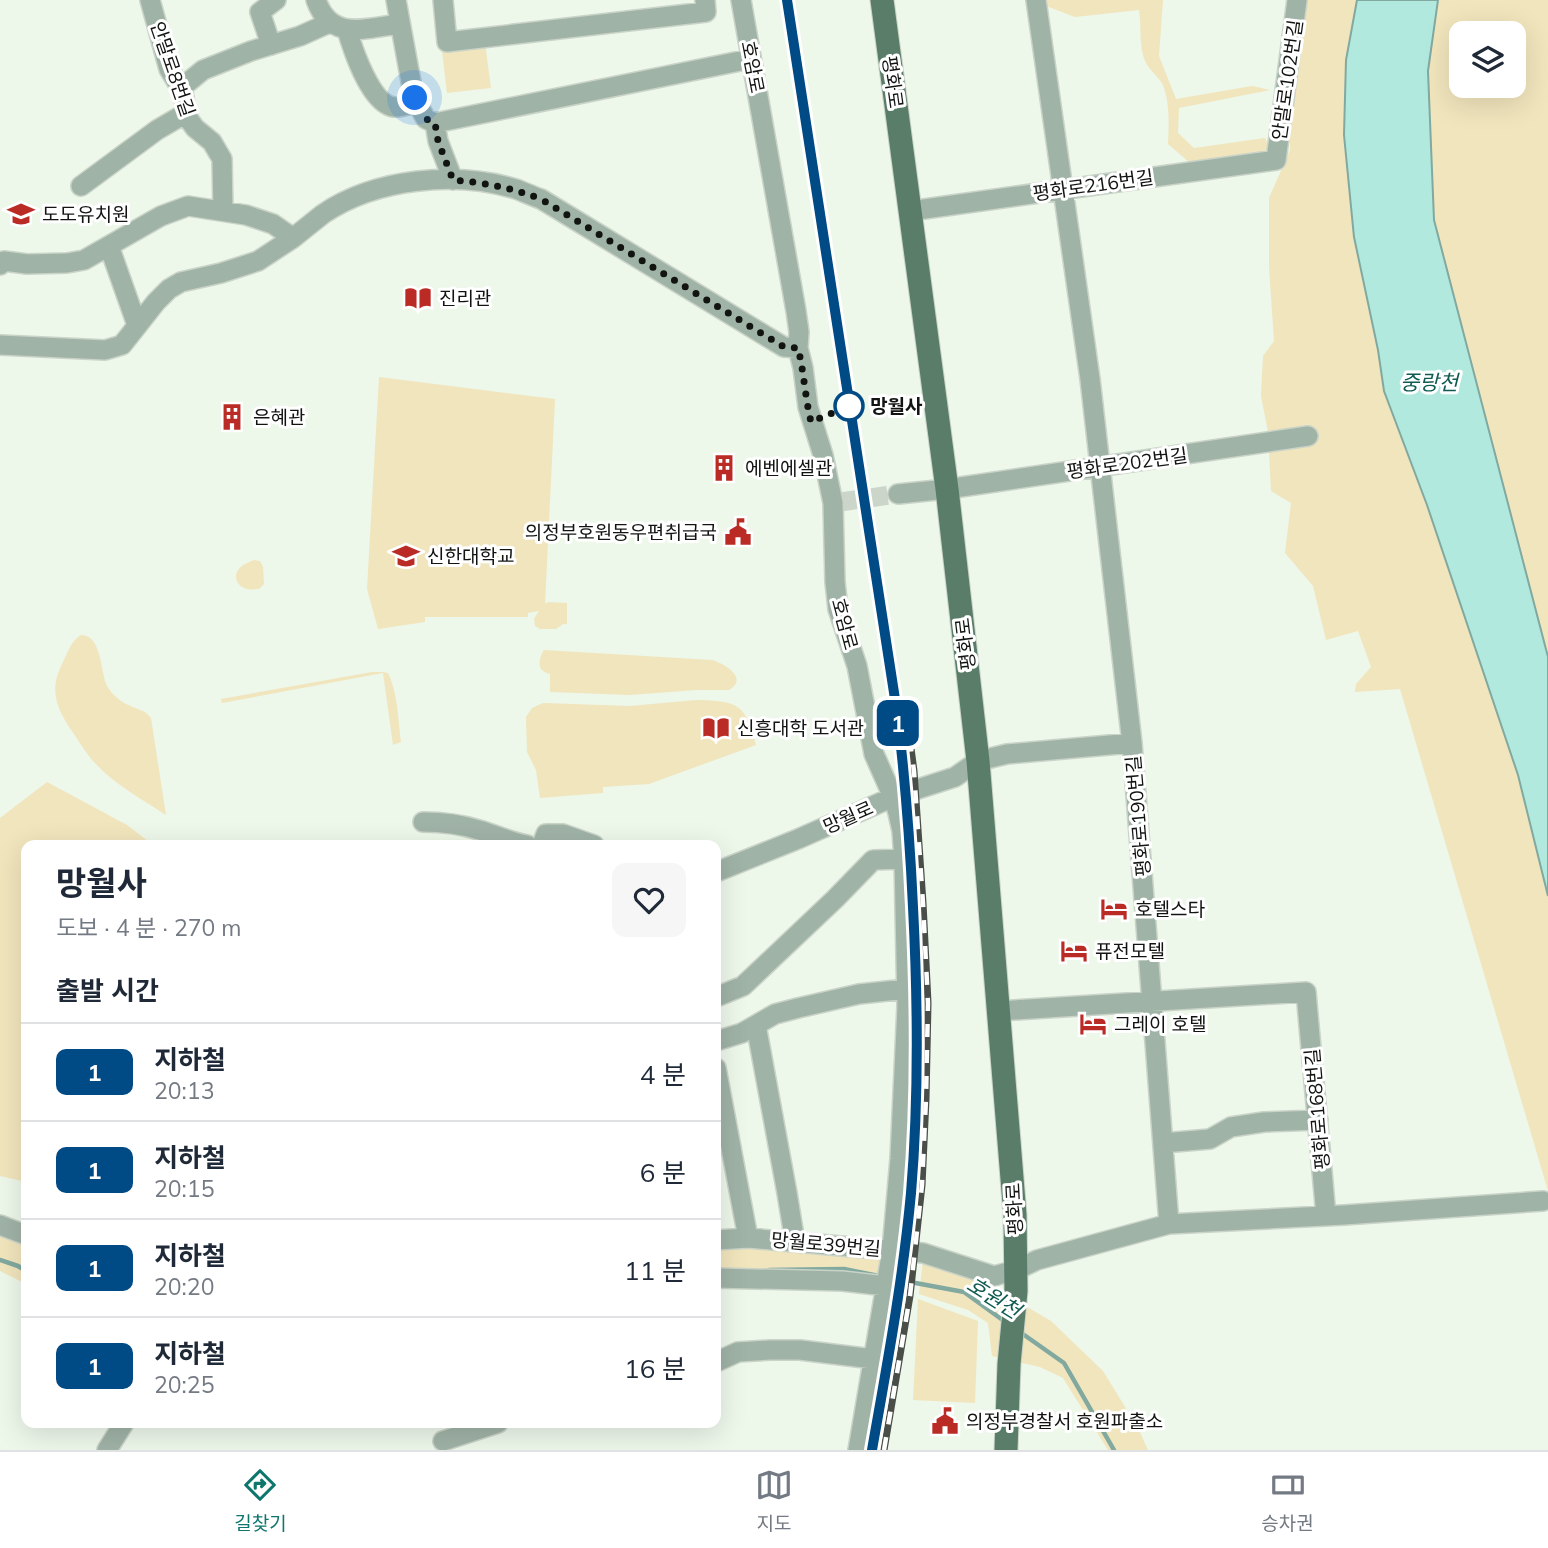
<!DOCTYPE html>
<html lang="ko">
<meta charset="utf-8">
<style>
:root{--surface:#fff;--page:#f6f6f7;--text:#1f2937;--muted:#747a83;--line:#e0e1e3;--accent:#0f766e}
body{margin:0;font-family:Mulish,"Noto Sans KR",sans-serif;background:var(--page);color:var(--text);height:100vh;display:flex;flex-direction:column;font-size:26px;white-space:nowrap}
*{box-sizing:border-box;margin:0}
p{font-size:23px;color:var(--muted)}
.icon{flex:none;width:38px;height:38px;fill:none;stroke:currentColor;stroke-width:2;stroke-linecap:round;stroke-linejoin:round}
.map{position:relative;flex:1;overflow:hidden}
.side{position:absolute;left:21px;top:840px;width:700px;height:588px;display:flex;flex-direction:column;background:var(--surface);border-radius:14px;box-shadow:0 7px 28px #0002}
.side>*{flex:none}
.badge{padding:0 14px;border-radius:10px;font-size:24px;line-height:46px}
.fabs{position:absolute;left:1449px;top:21px;display:grid;gap:14px}
.fabs a{display:grid;place-items:center;width:77px;height:77px;border-radius:14px;background:var(--surface);box-shadow:0 7px 28px #0002;font-size:35px}
.you{position:absolute;width:35px;height:35px;margin:-18px;border:5px solid #fff;border-radius:50%;background:#1a73e8;box-shadow:0 0 0 10px #1a73e833}
.map>.badge{position:absolute;translate:-50% -50%;box-shadow:0 0 0 4px #fff}
h2{padding:0 35px;font-size:26px;line-height:63px}
.round{display:grid;place-items:center;flex:none;width:74px;height:74px;border-radius:14px;background:var(--page)}
.overview{display:flex;align-items:center;justify-content:space-between;height:119px;padding:0 35px}
h1{font-size:33px;font-weight:700;line-height:52px}
ul{padding:0;list-style:none}
li{display:flex;align-items:center;gap:21px;height:98px;padding:0 35px;border-top:2px solid var(--line)}
li div{flex:1}
li b{display:block;font-size:26px}
li em{font-style:normal}
li .badge{min-width:77px;font-weight:700;text-align:center}
.tabs{display:flex;justify-content:space-around;align-items:center;height:98px;border-top:2px solid var(--line);background:var(--surface);font-size:19px;color:var(--muted)}
.tabs a{display:grid;justify-items:center;gap:4px}
.tabs .current{color:var(--accent)}
.map>svg:first-child{display:block}
.green{fill:#f1e5bd;fill-rule:evenodd}
.water{fill:#b1e9de;stroke:#81a9a0;stroke-width:2}
.lines{fill:none;stroke-linecap:round;stroke-linejoin:round}
.stream{stroke:#81a9a0;stroke-width:4.5}
.minor-tunnel{stroke:#ccd5c9;stroke-width:19;stroke-dasharray:19 10;stroke-linecap:butt}
.minor-casing{stroke:#cad3c7;stroke-width:22}
.major-casing{stroke:#cad3c7;stroke-width:25}
.minor{stroke:#a0b3a7;stroke-width:19}
.major{stroke:#597d69;stroke-width:23}
.rail-casing{stroke:#494e48;stroke-width:7}
.rail{stroke:#fff;stroke-width:4.5;stroke-dasharray:13;stroke-linecap:butt}
.line-casing{stroke:#fff;stroke-width:16}
.line{stroke:#004a85;stroke-width:10}
.walk{stroke:#111410;stroke-width:7;stroke-dasharray:0 12.6}
.stop-dot{fill:#fff;stroke:#004a85;stroke-width:3.5}
.labels{text-anchor:middle;dominant-baseline:central;stroke-width:6;stroke-linejoin:round;paint-order:stroke}
.street-label{font-size:19px;fill:#111410;stroke:#fff}
.poi-label{font-size:19px;fill:#111410;stroke:#fff;text-anchor:start}
.stop-label{font-size:19px;font-weight:bold;fill:#111410;stroke:#fff;text-anchor:start}
.water-label{font-size:21px;font-style:italic;fill:#0f5b51;stroke:#fff}
</style>
<div class="map">
<svg width="1548" height="1450" viewBox="0 0 1548 1450">
<rect width="100%" height="100%" fill="#edf7ea"/>
<path class="green" d="M 1045,0 L 1163,0 L 1159,56 L 1176,99 L 1252,86 L 1270,90 L 1179,108 L 1178,133 L 1194,148 L 1265,138 L 1271,152 L 1190,163 L 1168,144 C 1169,124 1170,104 1163,85 C 1159,77 1150,71 1146,63 C 1138,47 1142,27 1139,10 L 1075,17 L 1046,6 Z
M 1307,0 L 1548,0 L 1548,1191 L 1400,689 L 1355,692 L 1356,684 L 1371,667 L 1358,631 L 1326,640 L 1313,586 L 1285,553 L 1291,503 L 1271,491 L 1268,432 L 1261,396 L 1263,356 L 1274,341 L 1269,267 L 1269,198 L 1290,150 L 1290,132 ZM 1461,33 L 1514,33 L 1514,86 L 1461,86 Z
M 485,43 L 491,88 L 447,93 L 442,51 Z
M 379,377 L 555,399 L 545,604 L 548,602 L 567,603 L 567,624 L 563,624 L 556,629 L 540,629 L 535,626 L 534,619 L 539,611 L 528,613 L 528,617 L 425,617 L 425,622 L 378,629 L 367,589 Z
M 254,560 L 260,561 L 263,567 L 264,584 L 259,589 C 255,589 251,590 247,589 C 235,586 232,573 242,566 C 246,563 250,562 254,560 Z
M 81,635 C 102,635 100,671 107,686 C 113,696 122,703 133,707 C 141,711 145,710 151,718 L 166,815 C 143,800 114,784 95,763 C 88,756 82,746 76,737 C 58,711 47,692 63,662 C 68,652 71,641 81,635 Z
M 544,650 L 712,660 C 725,664 749,678 729,690 L 696,690 L 630,695 L 550,692 L 550,674 C 547,673 544,672 542,670 C 537,666 541,654 544,650 Z
M 372,672 L 383,672 L 388,673 C 398,693 398,720 401,742 L 393,745 L 383,673 L 222,703 L 221,699 Z
M 696,700 C 737,701 746,703 756,745 L 649,784 L 603,787 L 603,793 L 540,798 L 536,770 L 527,752 L 526,717 L 532,708 L 543,703 L 630,706 Z
M 47,782 L 127,825 L 153,845 L 26,845 L 26,1182 L 0,1176 L 0,818 Z
M 0,1233 L 26,1247 L 26,1284 L 0,1271 Z
M 722,1248 L 784,1250 L 880,1257 L 879,1280 L 716,1275 L 716,1249 Z
M 923,1261 L 981,1280 L 1051,1321 L 1103,1371 L 1138,1428 L 1148,1450 L 1108,1450 L 1063,1378 L 1040,1367 L 992,1356 L 988,1323 L 968,1310 L 919,1294 Z
M 918,1299 L 978,1321 L 975,1403 L 913,1400 Z"/>
<path class="water" d="M 1357,0 L 1438,0 L 1428,71 L 1434,220 L 1548,657 L 1548,896 L 1518,775 L 1427,505 L 1384,391 L 1378,350 L 1354,237 L 1344,135 L 1346,60 Z"/>
<g class="lines">
<path class="stream" d="M 0,1260 L 18,1266 L 26,1271
M 769,1270 L 844,1269 L 879,1276
M 894,1279 L 964,1292 L 1004,1321
M 1020,1332 L 1064,1363 L 1114,1450"/>
<path class="minor-tunnel" d="M 840,502 L 898,494"/>
<defs>
<path id="minor" d="M 150,0 L 169,69 L 183,92 L 187,117 L 195,128 L 212,142 L 222,159 L 223,211
M 316,0 C 331,42 365,28 400,24
M 396,0 L 414,98 L 426,119 L 435,123 L 438,141 L 453,180
M 443,0 L 447,42 L 706,12 L 705,0
M 741,0 L 796,311 L 799,332 L 798,348 L 803,368 L 808,407 L 823,455 L 833,503 L 835,582 L 838,609 L 857,666 L 874,754 L 893,797 L 898,813 L 902,831 L 904,859 L 907,1006 L 900,1159 L 892,1250 L 858,1450
M 1036,0 L 1090,379 L 1132,743 L 1169,1224
M 347,30 C 353,50 371,104 394,107 C 401,108 410,104 416,103
M 271,45 L 260,12 L 276,0
M 181,88 L 203,70 L 251,51 L 300,36 L 329,23
M 435,123 L 750,59
M 81,186 L 157,130 L 186,113
M 910,211 L 1276,160 L 1297,0
M 109,246 L 137,325
M 0,265 L 4,261 L 27,264 L 67,263 L 84,260 L 161,216 L 188,206 L 246,215 L 273,224 L 293,238 C 303,230 313,222 323,214 C 376,178 455,171 516,189 C 524,192 532,196 541,199 L 784,347 L 798,348
M 0,345 L 105,350 L 122,345 L 156,302 L 169,289 L 181,282 L 221,273 L 258,261 L 293,238
M 898,494 L 947,489 L 1308,436
M 423,822 C 442,822 460,824 479,830 C 496,835 510,842 527,845
M 542,845 L 546,834 L 563,834 L 594,845
M 716,872 L 798,839 L 893,797 L 955,777 L 978,761 L 1007,754 L 1132,743
M 716,997 L 743,986 L 835,899 L 873,860 L 904,859
M 998,1011 L 1306,992 L 1326,1216
M 756,1025 L 787,1193 L 795,1242
M 716,1041 L 742,1033 L 775,1014 L 798,1008 L 859,994 L 906,989
M 716,1068 L 748,1238
M 1163,1143 L 1210,1139 L 1231,1127 L 1264,1122 L 1318,1120
M 0,1225 L 26,1235
M 716,1240 L 748,1238 L 923,1253 L 994,1276 L 1016,1270 L 1037,1260 L 1169,1224 L 1344,1215 L 1543,1201
M 716,1278 L 842,1281 L 886,1286
M 716,1362 L 738,1352 L 770,1350 L 800,1350 L 873,1359
M 443,1441 L 498,1423
M 107,1450 L 124,1423"/>
<path id="major" d="M 882,0 L 947,489 L 978,761 L 1015,1215 L 1016,1291 L 1009,1364 L 1006,1450"/>
</defs>
<use href="#minor" class="minor-casing"/>
<use href="#major" class="major-casing"/>
<use href="#minor" class="minor"/>
<use href="#major" class="major"/>
<defs>
<path id="rail" d="M 787,0 L 801,90
M 872,1450 C 887,1364 903,1279 911,1192 C 917,1112 917,1033 915,953
M 884,1450 L 910,1296 L 922,1185 L 926,1099 L 928,1003 L 923,903 L 914,771 L 906,711"/>
</defs>
<use href="#rail" class="rail-casing"/>
<use href="#rail" class="rail"/>
</g>
<g class="lines">
<defs>
<path id="line" d="M 787,0 L 897,712 C 905,777 910,842 913,907 C 918,1003 919,1098 911,1193 C 903,1280 887,1365 872,1450"/>
</defs>
<use href="#line" class="line-casing"/>
<use href="#line" class="line"/>
<path class="walk" d="M 415,98 L 426,119 L 435,123 L 438,141 L 453,180 C 486,183 509,187 541,199 L 784,347 L 798,348 C 804,372 805,397 811,422 L 849,406"/>
</g>
<defs>
<symbol id="school-bare" viewBox="-9 -9 18 18"><path d="M0-5L7-2L0 1L-7-2ZM-4 1L0 2.5L4 1V4Q0 6-4 4Z" fill="#ba2b25" stroke="#fff" stroke-width="2.5" paint-order="stroke"/></symbol>
<symbol id="library-bare" viewBox="-9 -9 18 18"><path d="M-6-4Q-3-5.5-.7-3.5V5Q-3 3-6 4ZM6-4Q3-5.5 .7-3.5V5Q3 3 6 4Z" fill="#ba2b25" stroke="#fff" stroke-width="2.5" paint-order="stroke"/></symbol>
<symbol id="building-bare" viewBox="-9 -9 18 18"><path d="M-4-6H4V6H1V3H-1V6H-4ZM-2.5-4.3h1.7v1.8h-1.7ZM.8-4.3h1.7v1.8H.8ZM-2.5-1h1.7V.8h-1.7ZM.8-1h1.7V.8H.8Z" fill="#ba2b25" stroke="#fff" stroke-width="2.5" paint-order="stroke"/></symbol>
<symbol id="civic-bare" viewBox="-9 -9 18 18"><path d="M-.6-6.5H3V-4.5H.6V-3L4-1V1h2V6H-6V1h2V-1L-.6-3ZM-1.2 2.5V6h2.4V2.5Z" fill="#ba2b25" stroke="#fff" stroke-width="2.5" paint-order="stroke"/></symbol>
<symbol id="university-bare" viewBox="-9 -9 18 18"><path d="M0-5L7-2L0 1L-7-2ZM-4 1L0 2.5L4 1V4Q0 6-4 4Z" fill="#ba2b25" stroke="#fff" stroke-width="2.5" paint-order="stroke"/></symbol>
<symbol id="hotel-bare" viewBox="-9 -9 18 18"><path d="M-6-4.5h1.5V1H6V5H4.5V3h-9V5H-6ZM-4 0a1.8 1.8 0 1 1 3.6 0ZM.5 0V-2.5h3Q6-2.5 6 0Z" fill="#ba2b25" stroke="#fff" stroke-width="2.5" paint-order="stroke"/></symbol>
</defs>
<g fill-rule="evenodd">
<use href="#school-bare" x="2" y="195" width="38" height="38"/>
<use href="#library-bare" x="399" y="279" width="38" height="38"/>
<use href="#building-bare" x="213" y="398" width="38" height="38"/>
<use href="#building-bare" x="705" y="449" width="38" height="38"/>
<use href="#civic-bare" x="719" y="513" width="38" height="38"/>
<use href="#university-bare" x="387" y="537" width="38" height="38"/>
<use href="#library-bare" x="697" y="709" width="38" height="38"/>
<use href="#hotel-bare" x="1095" y="890" width="38" height="38"/>
<use href="#hotel-bare" x="1055" y="932" width="38" height="38"/>
<use href="#hotel-bare" x="1074" y="1005" width="38" height="38"/>
<use href="#civic-bare" x="926" y="1402" width="38" height="38"/>
</g>
<circle class="stop-dot" cx="849" cy="406" r="14"/>
<g class="labels">
<g class="street-label">
<text transform="translate(753 67) rotate(79)">호암로</text>
<text transform="translate(173 69) rotate(71)">안말로8번길</text>
<text transform="translate(1287 80) rotate(-82)">안말로102번길</text>
<text transform="translate(893 82) rotate(82)">평화로</text>
<text transform="translate(1093 185) rotate(-8)">평화로216번길</text>
<text transform="translate(1127 463) rotate(-8)">평화로202번길</text>
<text transform="translate(845 624) rotate(75)">호암로</text>
<text transform="translate(965 644) rotate(-97)">평화로</text>
<text transform="translate(1138 816) rotate(-95)">평화로190번길</text>
<text transform="translate(848 817) rotate(-24)">망월로</text>
<text transform="translate(1317 1109) rotate(-95)">평화로168번길</text>
<text transform="translate(1014 1209) rotate(-93)">평화로</text>
<text transform="translate(826 1244) rotate(5)">망월로39번길</text>
</g>
<g class="poi-label">
<text x="42" y="214">도도유치원</text>
<text x="439" y="298">진리관</text>
<text x="253" y="417">은혜관</text>
<text x="745" y="468">에벤에셀관</text>
<text x="717" y="532" text-anchor="end">의정부호원동우편취급국</text>
<text x="427" y="556">신한대학교</text>
<text x="737" y="728">신흥대학 도서관</text>
<text x="1135" y="909">호텔스타</text>
<text x="1095" y="951">퓨전모텔</text>
<text x="1114" y="1024">그레이 호텔</text>
<text x="966" y="1421">의정부경찰서 호원파출소</text>
</g>
<g class="stop-label">
<text x="870" y="406">망월사</text>
</g>
<g class="water-label">
<text x="1429" y="382">중랑천</text>
<text transform="translate(994 1297) rotate(32)">호원천</text>
</g>
</g>
</svg>
<div class="fabs">
<a><svg class="icon" aria-label="layers" viewBox="0 0 24 24"><path d="M12 4l9 5-9 5-9-5zM3 14l9 5 9-5"/></svg></a>
</div>
<div class="you" style="left:415px;top:98px"></div>
<b class="badge" style="left:898px;top:723px;background:#004a85;color:#fff">1</b>
<section class="side">
<div class="overview"><div><h1>망월사</h1><p>도보 · 4 분 · 270 m</p></div><a class="round"><svg class="icon" aria-label="heart" viewBox="0 0 24 24"><path d="M12 20l-8-8c-3-5 5-10 8-4 3-6 11-1 8 4z"/></svg></a></div>
<h2>출발 시간</h2>
<ul>
<li><span class="badge" style="background:#004a85;color:#fff">1</span><div><b>지하철</b><p>20:13</p></div><em>4 분</em></li>
<li><span class="badge" style="background:#004a85;color:#fff">1</span><div><b>지하철</b><p>20:15</p></div><em>6 분</em></li>
<li><span class="badge" style="background:#004a85;color:#fff">1</span><div><b>지하철</b><p>20:20</p></div><em>11 분</em></li>
<li><span class="badge" style="background:#004a85;color:#fff">1</span><div><b>지하철</b><p>20:25</p></div><em>16 분</em></li>
</ul>
</section>
</div>
<nav class="tabs">
<a class="current"><svg class="icon" aria-label="directions" viewBox="0 0 24 24"><path d="M12 3l9 9-9 9-9-9zM9 14v-3h6M13 9l2 2-2 2"/></svg>길찾기</a>
<a><svg class="icon" aria-label="map" viewBox="0 0 24 24"><path d="M3 6l6-2 6 2 6-2v14l-6 2-6-2-6 2zM9 4v14M15 6v14"/></svg>지도</a>
<a><svg class="icon" aria-label="tickets" viewBox="0 0 24 24"><path d="M3 7h18v10H3zM15 7v10"/></svg>승차권</a>
</nav>
